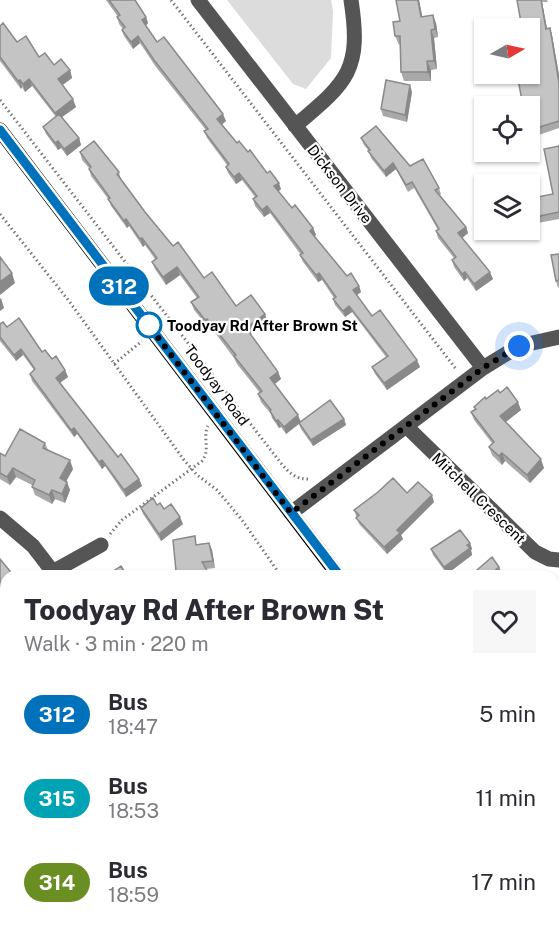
<!DOCTYPE html>
<meta charset="utf-8">
<style>
:root{--surface:#fff;--page:#f7f7f7;--text:#2b2b33;--muted:#7c7c81}
body{margin:0;font-family:"Public Sans",sans-serif;background:var(--page);color:var(--text);height:100vh;display:flex;flex-direction:column;font-size:22px;white-space:nowrap}
*{box-sizing:border-box;margin:0}
p{font-size:20px;color:var(--muted)}
.icon{flex:none;width:33px;height:33px;fill:none;stroke:currentColor;stroke-width:2;stroke-linecap:round;stroke-linejoin:round}
.map{position:relative;flex:1;overflow:hidden}
.side{position:absolute;left:0px;top:570px;width:560px;height:366px;display:flex;flex-direction:column;background:var(--surface);border-radius:18px 18px 0 0;box-shadow:0 2px 4px #0004}
.side>*{flex:none}
.badge{padding:0 12px;border-radius:20px;font-size:21px;line-height:39px}
.needle{width:39px;rotate:81deg}
.buttons{position:absolute;left:474px;top:18px;display:grid;gap:12px}
.buttons a{display:grid;place-items:center;width:66px;height:66px;border-radius:0px;background:var(--surface);box-shadow:0 2px 4px #0004;font-size:30px}
.you{position:absolute;width:30px;height:30px;margin:-15px;border:4px solid #fff;border-radius:50%;background:#1a73e8;box-shadow:0 0 0 9px #1a73e833}
.map>.badge{position:absolute;translate:-50% -50%;box-shadow:0 0 0 3px #fff}
.round{display:grid;place-items:center;flex:none;width:63px;height:63px;border-radius:0px;background:var(--page)}
.overview{display:flex;align-items:center;justify-content:space-between;height:102px;padding:0 24px}
h1{font-size:28px;font-weight:800;line-height:45px}
ul{padding:0;list-style:none}
li{display:flex;align-items:center;gap:18px;height:84px;padding:0 24px}
li div{flex:1}
li b{display:block;font-size:22px}
li em{font-style:normal}
li .badge{min-width:66px;font-weight:700;text-align:center}
.map>svg:first-child{display:block}
.green{fill:#dcdcdc}
.lines{fill:none;stroke-linecap:round;stroke-linejoin:round}
.path{stroke:#777;stroke-width:3;stroke-dasharray:1.5 3;stroke-linecap:butt}
.minor{stroke:#555;stroke-width:15}
.major{stroke:#000;stroke-width:15}
.wall{fill:#a9a9a9}
.shaded-wall{fill:#898989}
.building{fill:#c4c4c4;stroke:#898989;stroke-width:1.5}
.line-casing{stroke:#fff;stroke-width:14}
.line{stroke:#0072bc;stroke-width:9}
.walk{stroke:#000;stroke-width:6;stroke-dasharray:0 10.8}
.stop-dot{fill:#fff;stroke:#0072bc;stroke-width:3}
.labels{text-anchor:middle;dominant-baseline:central;stroke-width:4.5;stroke-linejoin:round;paint-order:stroke}
.street-label{font-size:15px;fill:#000;stroke:#fff}
.stop-label{font-size:15px;font-weight:bold;fill:#000;stroke:#fff;text-anchor:start}
</style>
<div class="map">
<svg width="559" height="936" viewBox="0 0 559 936">
<rect width="100%" height="100%" fill="#fff"/>
<path class="green" d="M 227,0 L 331,0 L 333,11 L 331,58 L 306,89 L 293,84 Z"/>
<g class="lines">
<path class="path" d="M 171,0 L 456,369
M 0,100 L 280,462 C 289,473 296,480 311,479
M 0,214 L 69,301 L 184,460 L 197,475 L 217,490 L 242,520 L 281,576
M 114,364 L 142,341
M 110,534 L 122,520 L 202,461 C 211,449 202,438 208,426
M 0,680 L 6,679
M 554,924 L 559,931
M 35,936 L 47,930"/>
<path class="minor" d="M 198,0 L 483,368
M 295,126 C 347,82 362,71 351,0
M 406,426 L 535,552 L 549,559 L 559,560
M 291,513 L 483,368 L 519,346 L 559,337
M 0,518 L 33,546 L 56,576
M 54,571 L 101,545
M 127,930 L 130,936
M 340,930 L 343,936"/>
<path class="major" d="M 0,130 L 339,576
M 554,853 L 559,861
M 554,893 L 559,901"/>
</g>
<path class="wall" d="M 106,0 L 135,0 L 146,17 L 148,23 L 146,26 L 157,42 L 226,121 L 222,124 L 237,143 L 248,152 L 267,173 L 281,189 L 278,192 L 292,208 L 313,228 L 316,235 L 314,236 L 347,276 L 359,286 L 361,292 L 357,295 L 372,316 L 420,367 L 387,390 L 375,374 L 372,367 L 386,357 L 352,312 L 345,317 L 335,305 L 333,299 L 334,298 L 322,280 L 318,282 L 303,262 L 300,255 L 301,255 L 270,213 L 264,217 L 255,206 L 253,199 L 255,197 L 242,180 L 236,184 L 228,173 L 226,167 L 227,165 L 207,138 L 204,131 L 206,130 L 156,67 L 140,43 L 133,49 L 124,36 L 122,30 L 123,29 L 119,24 L 117,17 L 118,17 Z
M 396,0 L 419,0 L 422,16 L 436,23 L 438,37 L 434,38 L 437,69 L 431,70 L 431,81 L 404,81 L 401,72 L 400,44 L 399,45 L 395,36 L 400,21 Z
M 517,0 L 547,0 L 548,2 L 542,2 L 547,28 L 550,28 L 552,35 L 559,75 L 559,128 L 530,138 L 530,74 Z
M 0,26 L 17,42 L 39,57 L 54,65 L 70,70 L 72,78 L 62,85 L 76,107 L 62,117 L 79,138 L 81,145 L 67,156 L 61,148 L 58,150 L 46,134 L 43,127 L 56,117 L 32,86 L 25,92 L 22,87 L 21,89 L 0,61 Z
M 412,92 L 407,122 L 383,116 L 381,109 Z
M 361,138 L 410,166 L 439,188 L 441,194 L 440,195 L 466,227 L 468,233 L 462,238 L 493,279 L 476,291 L 467,278 L 464,281 L 454,267 L 452,260 L 454,258 L 438,238 L 436,231 L 438,230 L 414,188 L 408,192 L 396,169 L 386,177 L 371,158 L 369,151 L 364,145 Z
M 559,146 L 559,219 L 538,223 L 535,217 L 553,194 Z
M 80,152 L 119,172 L 121,180 L 145,212 L 173,246 L 204,278 L 236,306 L 265,314 L 267,321 L 250,334 L 278,372 L 281,379 L 275,384 L 300,421 L 344,419 L 346,425 L 313,446 L 301,429 L 299,424 L 286,434 L 281,427 L 279,428 L 272,418 L 271,414 L 261,402 L 258,394 L 260,393 L 237,364 L 234,358 L 210,326 L 208,327 L 194,310 L 191,302 L 197,298 L 180,275 L 166,285 L 155,269 L 152,262 L 155,259 L 145,245 L 143,247 L 129,226 L 127,228 L 111,206 L 109,200 L 91,176 L 89,168 L 82,160 Z
M 559,254 L 559,287 L 558,288 L 556,281 Z
M 0,324 L 7,327 L 52,359 L 65,370 L 68,377 L 60,383 L 118,457 L 139,479 L 142,486 L 126,497 L 105,466 L 102,469 L 77,434 L 74,437 L 32,381 L 30,374 L 34,370 L 23,355 L 16,361 L 0,341 Z
M 500,393 L 521,410 L 506,422 L 544,468 L 530,483 L 505,461 L 502,465 L 492,455 L 489,447 L 492,443 L 474,420 L 471,412 L 475,409 L 474,407 L 486,399 Z
M 45,443 L 48,450 L 73,469 L 66,481 L 70,490 L 65,503 L 55,499 L 52,504 L 35,495 L 32,487 L 32,485 L 16,477 L 10,485 L 0,479 L 0,453 L 5,456 Z
M 407,493 L 434,502 L 401,535 L 403,539 L 387,554 L 359,524 L 354,510 Z
M 157,505 L 164,509 L 183,524 L 161,541 L 143,514 L 141,508 Z
M 209,543 L 212,550 L 215,568 L 206,569 L 210,576 L 177,576 L 176,571 L 198,544 Z
M 470,543 L 472,549 L 471,550 L 472,555 L 447,574 L 433,555 L 431,549 Z
M 0,559 L 6,576 L 6,628 L 0,618 Z
M 6,636 L 6,673 L 3,674 L 1,667 Z
M 267,930 L 296,930 L 302,936 L 273,936 Z
M 379,930 L 413,930 L 414,932 L 405,936 L 382,936 Z"/>
<path class="shaded-wall" d="M 418,0 L 419,0 L 424,25 L 421,17 Z
M 541,0 L 542,2 L 548,35 L 546,29 Z
M 433,15 L 436,23 L 438,37 L 435,29 Z
M 146,17 L 148,23 L 144,27 L 142,20 Z
M 550,28 L 552,35 L 559,75 L 559,83 Z
M 431,30 L 434,38 L 437,69 L 434,61 Z
M 138,36 L 140,43 L 133,49 L 131,42 Z
M 427,61 L 431,70 L 431,81 L 428,72 Z
M 70,70 L 72,78 L 60,87 L 58,79 Z
M 29,79 L 32,86 L 25,92 L 23,84 Z
M 20,80 L 22,87 L 21,89 L 18,81 Z
M 410,85 L 412,92 L 407,122 L 405,115 Z
M 73,99 L 76,107 L 58,120 L 55,113 Z
M 223,114 L 226,121 L 220,126 L 217,119 Z
M 79,138 L 81,145 L 67,156 L 64,149 Z
M 58,141 L 61,148 L 58,150 L 55,143 Z
M 393,163 L 396,169 L 386,177 L 384,171 Z
M 239,173 L 242,180 L 236,184 L 234,177 Z
M 279,183 L 281,189 L 276,193 L 274,186 Z
M 267,206 L 270,213 L 264,217 L 262,210 Z
M 126,219 L 129,226 L 127,228 L 124,221 Z
M 466,227 L 468,233 L 460,240 L 458,233 Z
M 313,228 L 316,235 L 312,238 L 310,231 Z
M 142,238 L 145,245 L 143,247 L 140,239 Z
M 177,267 L 180,275 L 166,285 L 163,277 Z
M 465,272 L 467,278 L 464,281 L 462,274 Z
M 490,272 L 493,279 L 476,291 L 474,284 Z
M 12,273 L 15,283 L 0,295 L 0,282 Z
M 319,273 L 322,280 L 318,282 L 316,275 Z
M 359,286 L 361,292 L 355,296 L 353,290 Z
M 1,298 L 4,308 L 0,311 L 0,299 Z
M 349,306 L 352,312 L 345,317 L 343,311 Z
M 265,314 L 267,321 L 248,336 L 246,328 Z
M 207,319 L 210,326 L 208,327 L 205,320 Z
M 21,349 L 23,355 L 16,361 L 14,355 Z
M 417,360 L 420,367 L 387,390 L 384,383 Z
M 65,370 L 68,377 L 58,384 L 56,378 Z
M 278,372 L 281,379 L 273,385 L 270,378 Z
M 518,402 L 521,410 L 503,424 L 500,416 Z
M 298,415 L 301,422 L 286,434 L 284,427 Z
M 344,419 L 346,425 L 313,446 L 311,440 Z
M 278,420 L 281,427 L 279,428 L 276,421 Z
M 74,428 L 77,434 L 74,437 L 71,430 Z
M 502,453 L 505,461 L 502,465 L 499,456 Z
M 541,459 L 544,468 L 530,483 L 527,475 Z
M 70,460 L 73,469 L 63,487 L 60,478 Z
M 102,460 L 105,466 L 102,469 L 99,462 Z
M 13,468 L 16,477 L 10,485 L 7,477 Z
M 139,479 L 142,486 L 126,497 L 124,490 Z
M 67,482 L 70,490 L 65,503 L 62,494 Z
M 52,490 L 55,499 L 52,504 L 49,495 Z
M 432,495 L 434,502 L 401,535 L 403,539 L 387,554 L 384,547 L 397,530 Z
M 180,517 L 183,524 L 161,541 L 159,534 Z
M 209,543 L 212,550 L 215,568 L 213,561 Z
M 470,543 L 472,549 L 471,550 L 472,555 L 447,574 L 444,567 Z
M 499,567 L 502,573 L 499,576 L 494,576 L 492,573 Z
M 555,650 L 557,657 L 554,662 L 554,652 Z"/>
<path class="building" d="M 109,0 L 135,0 L 146,17 L 142,20 L 157,42 L 164,37 L 223,114 L 217,119 L 237,143 L 239,141 L 248,152 L 250,150 L 267,173 L 270,171 L 279,183 L 274,186 L 292,208 L 295,205 L 313,228 L 310,231 L 347,276 L 351,273 L 359,286 L 353,290 L 372,316 L 380,310 L 417,360 L 384,383 L 372,367 L 388,356 L 349,306 L 343,311 L 333,299 L 336,297 L 319,273 L 316,275 L 300,255 L 303,253 L 267,206 L 262,210 L 253,199 L 257,196 L 239,173 L 234,177 L 226,167 L 229,164 L 204,131 L 208,129 L 154,60 L 138,36 L 131,42 L 122,30 L 125,27 L 117,17 L 120,15 Z
M 396,0 L 418,0 L 421,17 L 433,15 L 435,29 L 431,30 L 434,61 L 427,61 L 428,72 L 401,72 L 400,36 L 395,36 L 393,22 L 400,21 Z
M 517,0 L 541,0 L 546,29 L 550,28 L 559,83 L 559,121 L 530,130 L 530,106 L 523,106 L 517,74 L 530,74 L 530,28 L 522,28 Z
M 3,23 L 17,42 L 26,36 L 39,57 L 45,53 L 54,65 L 61,59 L 70,70 L 58,79 L 73,99 L 55,113 L 29,79 L 23,84 L 20,80 L 18,81 L 0,57 L 0,26 Z
M 386,80 L 410,85 L 405,115 L 381,109 Z
M 59,114 L 79,138 L 64,149 L 58,141 L 55,143 L 43,127 Z
M 376,126 L 410,166 L 423,159 L 439,188 L 435,190 L 466,227 L 458,233 L 490,272 L 474,284 L 465,272 L 462,274 L 452,260 L 456,257 L 436,231 L 439,229 L 412,182 L 406,185 L 393,163 L 384,171 L 368,151 L 370,150 L 361,138 Z
M 94,141 L 119,172 L 117,174 L 145,212 L 173,246 L 178,242 L 204,278 L 212,272 L 236,306 L 251,295 L 265,314 L 246,328 L 278,372 L 270,378 L 298,415 L 284,427 L 278,420 L 276,421 L 270,411 L 271,410 L 258,394 L 262,391 L 234,356 L 236,355 L 207,319 L 205,320 L 191,302 L 199,297 L 177,267 L 163,277 L 152,262 L 157,258 L 142,238 L 140,239 L 126,219 L 124,221 L 108,199 L 110,198 L 89,169 L 91,167 L 80,152 Z
M 559,146 L 559,212 L 535,217 L 532,198 L 553,194 L 544,149 Z
M 559,254 L 559,280 L 556,281 L 551,255 Z
M 0,257 L 12,273 L 0,282 Z
M 19,318 L 42,352 L 45,350 L 52,359 L 56,356 L 65,370 L 56,378 L 118,457 L 121,454 L 139,479 L 124,490 L 102,460 L 99,462 L 74,428 L 71,430 L 30,374 L 35,369 L 21,349 L 14,355 L 0,337 L 0,324 L 3,322 L 7,327 Z
M 507,387 L 518,402 L 500,416 L 541,459 L 527,475 L 502,453 L 499,456 L 489,447 L 494,442 L 471,412 L 476,409 L 474,407 L 485,397 L 486,399 L 498,390 L 500,393 Z
M 330,400 L 344,419 L 311,440 L 299,423 Z
M 20,429 L 45,443 L 43,448 L 70,460 L 60,478 L 67,482 L 62,494 L 52,490 L 49,495 L 32,487 L 35,480 L 13,468 L 7,477 L 0,473 L 0,453 L 5,456 Z
M 393,478 L 407,493 L 418,482 L 432,495 L 397,530 L 400,533 L 384,547 L 356,518 L 359,515 L 354,510 L 378,492 Z
M 153,498 L 157,505 L 160,503 L 164,509 L 171,504 L 180,517 L 159,534 L 141,508 Z
M 460,530 L 470,543 L 467,545 L 470,548 L 444,567 L 431,549 Z
M 195,536 L 196,545 L 209,543 L 213,561 L 202,562 L 210,576 L 179,576 L 176,571 L 173,540 Z
M 492,557 L 499,567 L 492,573 L 495,576 L 470,576 Z
M 0,559 L 14,576 L 6,576 L 6,625 L 0,615 Z
M 121,566 L 127,576 L 106,576 Z
M 554,629 L 559,634 L 559,649 L 557,652 L 555,650 L 554,652 Z
M 0,636 L 6,636 L 6,666 L 1,667 Z
M 0,922 L 5,933 L 0,935 Z
M 59,930 L 86,930 L 88,934 L 92,931 L 94,936 L 62,936 Z
M 164,930 L 187,930 L 191,936 L 168,936 Z
M 273,930 L 296,930 L 302,936 L 279,936 Z
M 380,930 L 401,930 L 396,933 L 398,936 L 383,936 Z"/>
<g class="lines">
<defs>
<path id="line" d="M 0,130 L 340,576"/>
</defs>
<use href="#line" class="line-casing"/>
<use href="#line" class="line"/>
<path class="walk" d="M 149,325 L 147,323 L 291,513 L 483,368 L 519,346"/>
</g>
<circle class="stop-dot" cx="149" cy="325" r="12"/>
<g class="labels">
<g class="street-label">
<text transform="translate(340 184) rotate(52)">Dickson Drive</text>
<text transform="translate(217 385) rotate(53)">Toodyay Road</text>
<text transform="translate(479 498) rotate(44)">Mitchell Crescent</text>
</g>
<g class="stop-label">
<text x="167" y="325">Toodyay Rd After Brown St</text>
</g>
</g>
</svg>
<div class="buttons">
<a><svg class="needle" viewBox="-14 -14 28 28"><path d="M0-13l5 13h-10z" fill="#e53935"/><path d="M0 13l5-13h-10z" fill="#7c7c81"/></svg></a>
<a><svg class="icon" aria-label="locate" viewBox="0 0 24 24"><circle cx="12" cy="12" r="6"/><path d="M12 2v4M12 18v4M2 12h4M18 12h4"/></svg></a>
<a><svg class="icon" aria-label="layers" viewBox="0 0 24 24"><path d="M12 4l9 5-9 5-9-5zM3 14l9 5 9-5"/></svg></a>
</div>
<div class="you" style="left:519px;top:346px"></div>
<b class="badge" style="left:119px;top:286px;background:#0072bc;color:#fff">312</b>
<section class="side">
<div class="overview"><div><h1>Toodyay Rd After Brown St</h1><p>Walk · 3 min · 220 m</p></div><a class="round"><svg class="icon" aria-label="heart" viewBox="0 0 24 24"><path d="M12 20l-8-8c-3-5 5-10 8-4 3-6 11-1 8 4z"/></svg></a></div>
<ul>
<li><span class="badge" style="background:#0072bc;color:#fff">312</span><div><b>Bus</b><p>18:47</p></div><em>5 min</em></li>
<li><span class="badge" style="background:#00a3b4;color:#fff">315</span><div><b>Bus</b><p>18:53</p></div><em>11 min</em></li>
<li><span class="badge" style="background:#6b8e23;color:#fff">314</span><div><b>Bus</b><p>18:59</p></div><em>17 min</em></li>
</ul>
</section>
</div>
